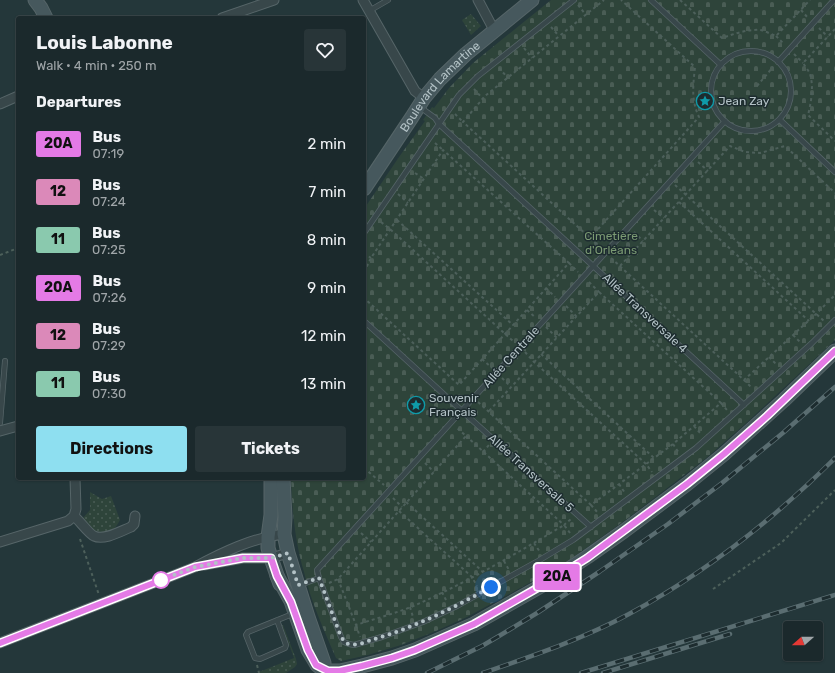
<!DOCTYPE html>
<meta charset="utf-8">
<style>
:root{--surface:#1b292c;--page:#283538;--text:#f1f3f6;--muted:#a0a6a9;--line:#394548;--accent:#8edff0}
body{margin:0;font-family:Rubik,sans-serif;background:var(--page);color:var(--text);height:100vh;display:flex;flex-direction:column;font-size:15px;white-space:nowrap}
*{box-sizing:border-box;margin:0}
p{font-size:13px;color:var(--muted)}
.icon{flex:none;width:22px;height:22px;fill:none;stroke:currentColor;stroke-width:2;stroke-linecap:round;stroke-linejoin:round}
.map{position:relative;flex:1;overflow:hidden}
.sheet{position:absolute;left:16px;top:16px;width:350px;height:464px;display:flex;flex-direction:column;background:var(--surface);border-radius:4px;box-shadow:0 1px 3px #0004,0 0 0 1px var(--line)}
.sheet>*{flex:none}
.badge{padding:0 8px;border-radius:3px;font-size:14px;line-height:26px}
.needle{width:26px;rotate:249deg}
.tools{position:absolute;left:783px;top:621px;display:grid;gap:8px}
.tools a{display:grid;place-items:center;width:40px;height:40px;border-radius:4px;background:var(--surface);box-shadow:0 1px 3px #0004,0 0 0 1px var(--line);font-size:20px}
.you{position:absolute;width:20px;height:20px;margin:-10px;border:3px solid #fff;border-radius:50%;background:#1a73e8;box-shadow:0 0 0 6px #1a73e833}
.map>.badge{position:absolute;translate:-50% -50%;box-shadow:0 0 0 2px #fff}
h2{padding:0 20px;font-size:15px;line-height:36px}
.round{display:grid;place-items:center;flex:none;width:42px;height:42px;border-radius:4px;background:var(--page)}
.head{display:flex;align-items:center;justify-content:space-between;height:68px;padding:0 20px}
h1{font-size:19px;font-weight:700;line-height:30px}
.button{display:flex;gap:8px;margin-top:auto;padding:8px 20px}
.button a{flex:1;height:46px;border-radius:4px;background:var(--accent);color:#111;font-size:16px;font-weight:700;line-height:46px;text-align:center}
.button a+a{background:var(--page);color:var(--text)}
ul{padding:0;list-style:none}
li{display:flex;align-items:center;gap:12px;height:48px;padding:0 20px}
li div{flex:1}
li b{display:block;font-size:15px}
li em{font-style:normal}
li .badge{min-width:44px;font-weight:700;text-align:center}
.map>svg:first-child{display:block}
.grass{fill:url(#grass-dots)}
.cemetery{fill:url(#cemetery-stones)}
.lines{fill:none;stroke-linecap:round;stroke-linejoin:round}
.lane-casing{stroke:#566568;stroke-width:6}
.street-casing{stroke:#566568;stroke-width:11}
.secondary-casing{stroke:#566568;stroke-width:15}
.path{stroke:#4d605b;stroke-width:2;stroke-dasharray:3 3;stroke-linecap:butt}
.lane{stroke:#38474a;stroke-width:4.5}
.street{stroke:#38474a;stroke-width:9}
.secondary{stroke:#46585d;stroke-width:13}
.rail-casing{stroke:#5a6d71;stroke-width:4.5}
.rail{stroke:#1d2c2f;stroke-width:3;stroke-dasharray:9;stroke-linecap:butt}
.line-casing{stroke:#fff;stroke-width:9}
.line{stroke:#e47ae6;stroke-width:6}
.walk{stroke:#b3c2c6;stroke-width:4;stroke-dasharray:0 7.2}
.stop-dot{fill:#fff;stroke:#e47ae6;stroke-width:2}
.labels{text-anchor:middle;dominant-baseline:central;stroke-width:3;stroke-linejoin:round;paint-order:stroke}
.street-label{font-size:12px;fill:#b3c2c6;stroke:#1d2c2f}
.poi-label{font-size:12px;fill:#b3c2c6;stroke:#1d2c2f;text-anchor:start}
.park-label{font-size:12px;fill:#7b9a73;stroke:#1d2c2f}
</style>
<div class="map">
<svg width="835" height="673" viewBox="0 0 835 673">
<defs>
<pattern id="grass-dots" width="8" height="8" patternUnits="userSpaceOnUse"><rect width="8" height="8" fill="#2e443a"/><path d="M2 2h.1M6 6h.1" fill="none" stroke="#4a5d55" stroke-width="1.8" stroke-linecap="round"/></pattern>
<pattern id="cemetery-stones" width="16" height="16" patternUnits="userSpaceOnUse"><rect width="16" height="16" fill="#2e443a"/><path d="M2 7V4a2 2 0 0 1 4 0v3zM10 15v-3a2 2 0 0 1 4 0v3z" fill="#4a5d55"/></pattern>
</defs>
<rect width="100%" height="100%" fill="#24373a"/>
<path class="grass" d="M 471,14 L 481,26 L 471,35 L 462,20 Z
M 90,492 L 102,499 L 111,496 L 120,520 C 113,533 110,532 96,533 L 83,518 L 90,510 Z
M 282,625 L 283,625 L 296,659 L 297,664 L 295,667 L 286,673 L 260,673 L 259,672 L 294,658 Z"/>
<path class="cemetery" d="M 551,0 L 835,0 L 835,340 L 745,424 L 705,459 L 628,518 L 565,563 L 511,593 L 467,617 L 436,631 L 401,645 L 368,655 L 341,661 L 336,658 C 324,630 311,602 304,572 C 295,542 292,509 291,478 L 364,478 L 364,209 L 399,157 L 425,121 L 423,120 L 432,107 L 434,108 L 449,88 L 473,63 Z"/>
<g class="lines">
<defs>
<path id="lane" d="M 651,0 L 721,65
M 369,11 L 388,0
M711 91a40 40 0 1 1 80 0a40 40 0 1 1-80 0Z
M 778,62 L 834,0
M 424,110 L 435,118 L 439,124 L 744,405
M 780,120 L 835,172
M 364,233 L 375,217 L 459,95 L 478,76 L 574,0
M 364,321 L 462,411 L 591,527
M 0,423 L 5,361
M 319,578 L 341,637 L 344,642 L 349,644 L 354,645 L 382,637 L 423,622 L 457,606 L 538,561 L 573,540 L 696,448 L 812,343 L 835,320
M 300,585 L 319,578 L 317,570 L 725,121
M 277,620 L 286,645 L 285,648 L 260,659 L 255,658 L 246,635 L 248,632 L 290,615"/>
<path id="street" d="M 363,0 L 415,91 L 424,98
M 478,0 L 494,30
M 222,18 L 274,0
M 0,104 L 18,96
M 0,431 L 18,426
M 74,516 C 79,520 89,534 94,536 C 104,541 121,531 131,527 L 134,524 L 135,516
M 0,542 L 68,521 L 74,516 L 76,509 L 75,478
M 204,565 L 243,558 L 271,558 L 288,553
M 0,643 L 195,567 C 223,552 252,538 284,534"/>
<g id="secondary">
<path d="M 35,0 L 41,8 L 46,18"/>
<path id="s1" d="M 364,189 L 412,117 L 424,98 L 440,79 L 466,54 L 532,0"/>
<path d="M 271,478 L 271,515 L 268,537 L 268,548 L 271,558 L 280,584"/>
<path d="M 283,478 L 285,517 L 284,534 L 288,553 L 308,617 L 324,663 L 322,670"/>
<path d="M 277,576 L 291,601 L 308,650 L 317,665 L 325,671 L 340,671 L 362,666 L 392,658 L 415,650 L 474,624 L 555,578 L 587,557 L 624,531 L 687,484 L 724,454 L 784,400 L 835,351"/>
</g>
</defs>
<use href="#lane" class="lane-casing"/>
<use href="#street" class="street-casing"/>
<use href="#secondary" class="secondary-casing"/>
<path class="path" d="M 680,0 L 722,38 C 734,34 747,29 760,30 C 765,31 771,34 776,36 L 810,0
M 578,5 L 586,15
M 801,10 L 808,18
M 551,27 L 559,36
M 819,28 L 828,37
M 835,29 L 803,63 C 805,66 808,70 810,74 C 814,87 811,103 808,115 L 835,141
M 776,36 L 784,44
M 524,48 L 532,58
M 794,54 L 803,63
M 499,68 L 508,78
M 757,86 L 773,67
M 474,89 L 483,99
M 455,114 L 463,122
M 435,143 L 443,150
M 698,162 L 708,171
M 415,173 L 424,179
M 675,185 L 824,321
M 398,194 L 408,203
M 679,202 L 809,321
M 654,210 L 664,218
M 397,220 L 513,325
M 381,222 L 390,229 L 514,342
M 634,232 L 643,241
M 590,238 L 699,117 C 691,100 693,86 695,67 L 621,0
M 601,248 L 463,122 L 485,96 L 604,0
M 364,253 L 371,258
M 0,255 L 18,248
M 611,258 L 744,380 L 817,313 L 835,295
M 569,263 L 578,272
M 620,266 L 730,146 L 745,152 L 760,153 L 785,146 L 835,193
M 364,272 L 371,258 L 443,150 L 569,263 L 459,385 L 364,298
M 589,282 L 599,292
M 546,288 L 555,297
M 566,306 L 577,317
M 527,310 L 536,318
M 546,327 L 557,338
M 793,335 L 801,343
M 525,352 L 534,362 L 646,464 L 652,472
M 541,354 L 654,458
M 769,357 L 777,365
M 482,359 L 492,368
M 502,378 L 511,387
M 744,380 L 752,388
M 478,402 L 591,505 L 673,444 L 721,403 L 599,292 L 489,411
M 721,403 L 727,410
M 694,426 L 701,434
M 466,436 L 564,525 L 571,519
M 673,444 L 679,453
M 483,452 L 489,445
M 425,463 L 434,472
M 364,468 L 384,485
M 619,484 L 625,493
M 393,498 L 402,507
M 406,502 L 482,571
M 591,505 L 598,513
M 399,511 L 472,577 L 477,586
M 361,533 L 371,542
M 80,539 L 99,595
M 534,543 L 540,552
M 504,561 L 509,570
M 338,579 L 356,625 C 374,619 393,614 411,607 C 464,584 514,555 564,525 L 570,533
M 329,583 L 338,579 L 466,436 L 456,427
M 713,589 L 781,543 L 835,490
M 442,592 L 447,602
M 410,607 L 413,617
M 356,625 L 360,637
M 257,665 L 259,673"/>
<use href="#lane" class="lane"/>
<use href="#street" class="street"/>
<use href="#secondary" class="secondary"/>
<defs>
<path id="rail" d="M 427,673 L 482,646 L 499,636 L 537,613 L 599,572 L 668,524 L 722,483 L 784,432 L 835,387
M 483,673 C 532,656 583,639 629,614 C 705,573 774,519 835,458
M 581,673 L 835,595
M 603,673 L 730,634"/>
</defs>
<use href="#rail" class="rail-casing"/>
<use href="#rail" class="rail"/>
</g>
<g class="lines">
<defs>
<path id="line" d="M 0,643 L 195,567 L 243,558 L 271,558 L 277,576 L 291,602 L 308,650 L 316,665 L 328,671 L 340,671 L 362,666 L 392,658 L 415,650 L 474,624 L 555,578 L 587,558 L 687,484 L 724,454 L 767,416 L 835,351"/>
</defs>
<use href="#line" class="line-casing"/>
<use href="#line" class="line"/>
<path class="walk" d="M 161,580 L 195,567 L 243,558 L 271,558 L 288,553 L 298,585 L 319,578 L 341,637 C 344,641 346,644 350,644 C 357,646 365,642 371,640 C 414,628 453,608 491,587"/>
</g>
<defs>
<symbol id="sight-ring" viewBox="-11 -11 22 22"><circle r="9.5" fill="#1d2c2f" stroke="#0f9aa8" stroke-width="1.5"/><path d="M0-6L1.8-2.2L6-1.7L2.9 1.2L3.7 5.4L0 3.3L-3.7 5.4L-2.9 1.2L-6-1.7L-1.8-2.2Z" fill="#0f9aa8"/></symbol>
</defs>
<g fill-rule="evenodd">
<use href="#sight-ring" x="695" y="91" width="20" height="20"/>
<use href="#sight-ring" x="406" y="395" width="20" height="20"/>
</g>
<circle class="stop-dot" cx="161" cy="580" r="8"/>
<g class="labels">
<g class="street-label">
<text stroke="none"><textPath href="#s1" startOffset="128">Boulevard Lamartine</textPath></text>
<text transform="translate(645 313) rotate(43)">Allée Transversale 4</text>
<text transform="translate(511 357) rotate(-48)">Allée Centrale</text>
<text transform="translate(531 473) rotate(42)">Allée Transversale 5</text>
</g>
<g class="poi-label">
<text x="718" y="101">Jean Zay</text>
<text x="429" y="398">Souvenir<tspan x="429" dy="14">Français</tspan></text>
</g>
<g class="park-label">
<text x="611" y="236">Cimetière<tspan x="611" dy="14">d'Orléans</tspan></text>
</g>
</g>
</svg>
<div class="tools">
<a><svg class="needle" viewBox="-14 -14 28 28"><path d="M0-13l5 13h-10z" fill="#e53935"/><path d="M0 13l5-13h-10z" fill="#a0a6a9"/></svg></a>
</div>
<div class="you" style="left:491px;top:587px"></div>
<b class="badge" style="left:557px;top:577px;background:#e47ae6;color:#111">20A</b>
<section class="sheet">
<div class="head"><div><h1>Louis Labonne</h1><p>Walk · 4 min · 250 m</p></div><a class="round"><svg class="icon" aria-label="heart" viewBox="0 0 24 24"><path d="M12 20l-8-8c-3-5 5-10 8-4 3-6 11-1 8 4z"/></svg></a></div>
<h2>Departures</h2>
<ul>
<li><span class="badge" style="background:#e47ae6;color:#111">20A</span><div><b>Bus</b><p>07:19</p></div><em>2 min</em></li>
<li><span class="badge" style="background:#db89b9;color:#111">12</span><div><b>Bus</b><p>07:24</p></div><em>7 min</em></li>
<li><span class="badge" style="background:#8ac9ae;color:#111">11</span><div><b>Bus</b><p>07:25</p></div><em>8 min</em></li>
<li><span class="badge" style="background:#e47ae6;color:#111">20A</span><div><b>Bus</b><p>07:26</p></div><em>9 min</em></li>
<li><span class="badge" style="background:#db89b9;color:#111">12</span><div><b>Bus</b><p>07:29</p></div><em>12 min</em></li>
<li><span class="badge" style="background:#8ac9ae;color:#111">11</span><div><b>Bus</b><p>07:30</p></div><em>13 min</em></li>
</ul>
<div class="button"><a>Directions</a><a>Tickets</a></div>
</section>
</div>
